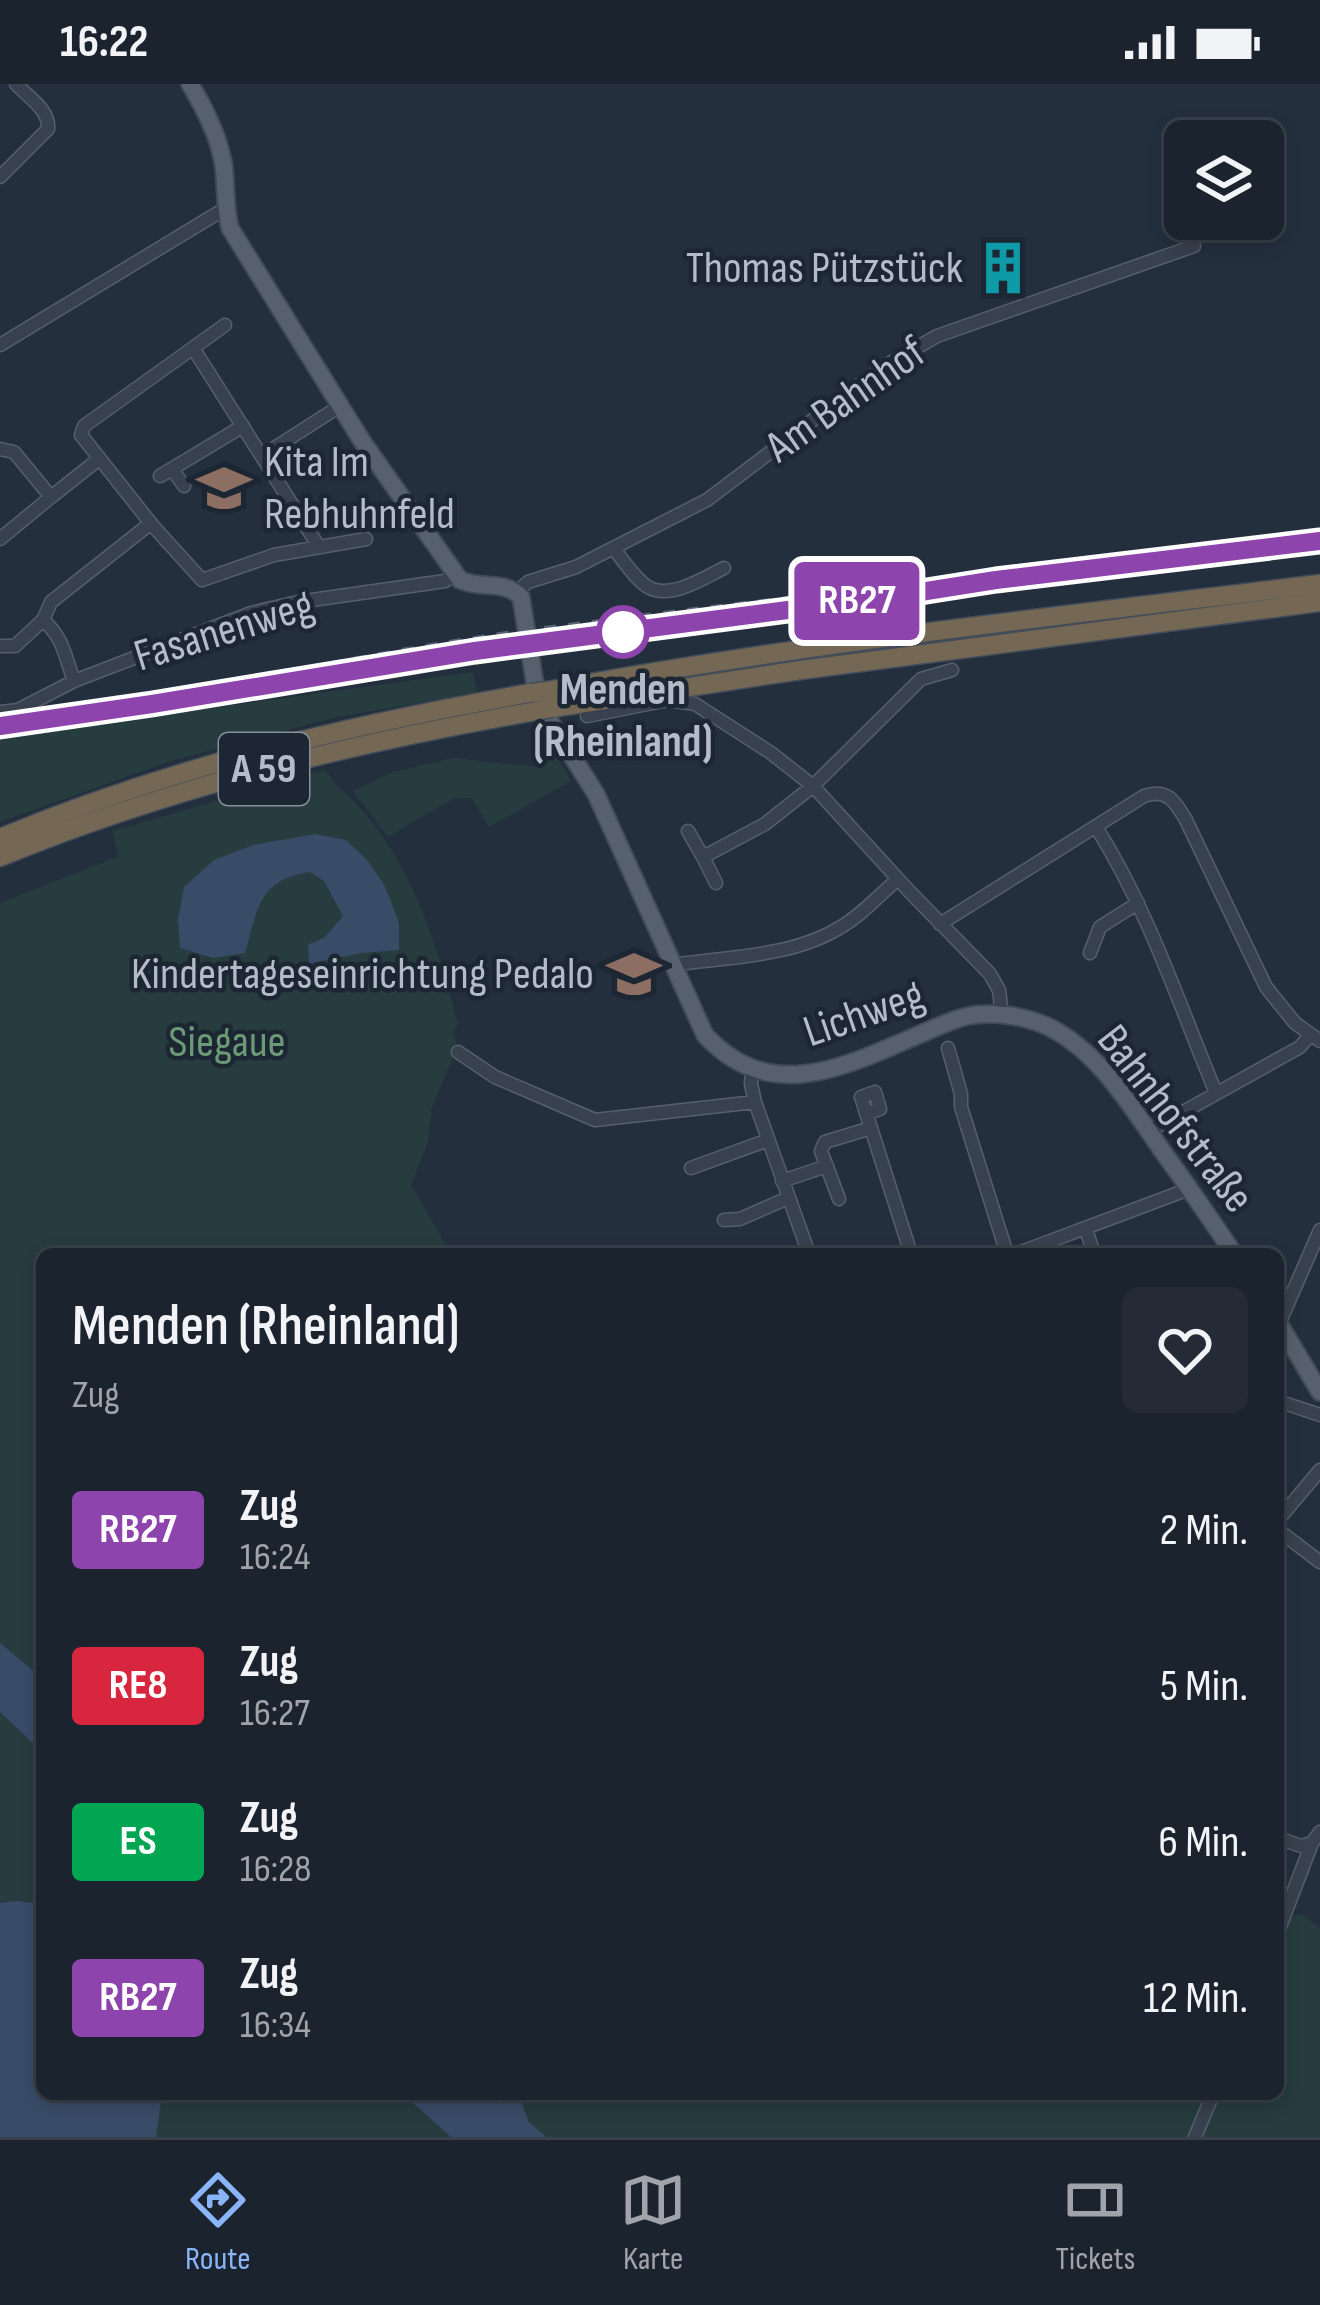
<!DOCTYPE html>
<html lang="de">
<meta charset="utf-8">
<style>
:root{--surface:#1b232e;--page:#242b36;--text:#f1f3f6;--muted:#a0a4aa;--line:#39404a;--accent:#8ab4f8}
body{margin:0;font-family:"Sofia Sans Condensed",sans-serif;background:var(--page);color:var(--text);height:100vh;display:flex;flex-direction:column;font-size:45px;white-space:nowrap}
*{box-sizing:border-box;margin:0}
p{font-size:39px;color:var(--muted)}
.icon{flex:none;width:66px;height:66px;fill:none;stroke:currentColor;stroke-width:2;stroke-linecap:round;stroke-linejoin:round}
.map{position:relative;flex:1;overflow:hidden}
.drawer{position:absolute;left:36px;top:1164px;width:1248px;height:852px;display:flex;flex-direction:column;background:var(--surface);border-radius:18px;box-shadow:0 6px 18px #0003,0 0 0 3px var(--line)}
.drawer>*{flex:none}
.badge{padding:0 24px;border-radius:9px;font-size:42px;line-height:78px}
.fabs{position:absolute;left:1164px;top:36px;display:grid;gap:24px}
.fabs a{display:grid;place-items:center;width:120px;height:120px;border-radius:18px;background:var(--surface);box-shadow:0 6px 18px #0003,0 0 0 3px var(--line);font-size:60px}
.map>.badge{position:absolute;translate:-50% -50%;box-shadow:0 0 0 6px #fff}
.round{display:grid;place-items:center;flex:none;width:126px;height:126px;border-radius:18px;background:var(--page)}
.headline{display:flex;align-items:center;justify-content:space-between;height:204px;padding:0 36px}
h1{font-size:57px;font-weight:600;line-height:90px}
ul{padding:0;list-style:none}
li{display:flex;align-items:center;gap:36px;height:156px;padding:0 36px}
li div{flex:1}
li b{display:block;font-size:45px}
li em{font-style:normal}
li .badge{min-width:132px;font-weight:700;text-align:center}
.status{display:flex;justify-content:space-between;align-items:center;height:84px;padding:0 60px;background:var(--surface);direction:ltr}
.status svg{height:33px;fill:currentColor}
.tab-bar{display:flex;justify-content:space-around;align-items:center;height:168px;border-top:3px solid var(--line);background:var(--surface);font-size:33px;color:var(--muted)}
.tab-bar a{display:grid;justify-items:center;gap:6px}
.tab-bar .active{color:var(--accent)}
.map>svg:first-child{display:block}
.green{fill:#263c3f}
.water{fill:#394c67}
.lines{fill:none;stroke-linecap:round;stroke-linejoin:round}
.minor-casing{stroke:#565f6c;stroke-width:15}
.major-casing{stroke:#414a57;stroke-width:20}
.highway-casing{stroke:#434c59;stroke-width:21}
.minor{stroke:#38414e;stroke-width:12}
.major{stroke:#56606e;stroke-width:16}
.highway{stroke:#746855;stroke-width:18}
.rail{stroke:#5a6575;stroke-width:3;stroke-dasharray:12 12;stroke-linecap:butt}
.highway-bridge-casing{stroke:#434c59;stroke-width:21;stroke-linecap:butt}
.highway-bridge{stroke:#746855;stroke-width:18}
.line-casing{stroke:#fff;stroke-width:27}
.line{stroke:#8e44ad;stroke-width:18}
.stop-dot{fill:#fff;stroke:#8e44ad;stroke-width:6}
.labels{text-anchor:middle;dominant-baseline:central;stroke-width:9;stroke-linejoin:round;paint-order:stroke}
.shield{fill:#1d2633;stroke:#878f9c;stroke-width:3}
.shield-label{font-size:42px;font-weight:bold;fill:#b4bcc9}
.poi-label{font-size:45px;fill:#b4bcc9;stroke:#1d2633;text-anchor:end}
.street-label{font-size:45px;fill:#b4bcc9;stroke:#1d2633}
.stop-label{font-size:45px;font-weight:bold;fill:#b4bcc9;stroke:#1d2633}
.park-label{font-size:45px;fill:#6b9a76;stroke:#1d2633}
</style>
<div class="status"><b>16:22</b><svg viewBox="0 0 49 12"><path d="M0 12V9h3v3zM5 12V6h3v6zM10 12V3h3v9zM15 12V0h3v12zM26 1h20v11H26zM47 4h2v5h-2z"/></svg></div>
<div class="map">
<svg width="1320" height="2053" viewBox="0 0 1320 2053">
<rect width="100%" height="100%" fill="#242f3e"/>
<path class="green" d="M 473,588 L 477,609 L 337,633 L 171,677 L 0,738 L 0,653 Z
M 556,671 L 571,697 L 489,743 L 471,714 L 454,714 L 388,753 L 353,707 L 393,688 L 453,674 L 536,683 Z
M 325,686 L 341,707 L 344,707 C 410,770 435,855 458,940 L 454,948 L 457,964 L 432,1023 L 428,1058 L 411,1101 L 451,1170 L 42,1170 L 42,2010 L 1278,2010 L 1278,1835 L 1301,1830 L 1320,1844 L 1320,2053 L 0,2053 L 0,819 L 119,772 L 112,747 Z"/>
<path class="water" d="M 315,750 L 346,756 L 368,777 L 385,802 L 399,839 L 399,866 L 361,869 L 309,880 L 308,861 L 325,853 L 343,832 L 324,797 L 310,788 C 258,796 258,824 245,869 L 213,874 L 180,864 L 178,835 L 184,803 L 214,776 L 253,761 Z
M 0,1559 L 42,1594 L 42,1668 L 0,1628 Z
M 17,1817 L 42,1820 L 42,2010 L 162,2010 L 156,2053 L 0,2053 L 0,1819 Z
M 403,2010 L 492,2010 L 496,2020 L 508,2017 L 507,2010 L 519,2010 L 528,2037 L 546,2053 L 451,2053 Z"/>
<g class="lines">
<defs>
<path id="minor" d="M 0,93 L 48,45 C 50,26 28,13 16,0
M 225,241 L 84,342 L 81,351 L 153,442 L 202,496 L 274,471 L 366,455
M 0,261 L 226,124
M 193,264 L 319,463
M 0,365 L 14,368 L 51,413 L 0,455
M 262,372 L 340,322
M 172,385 L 184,402
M 160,392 L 243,342
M 51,413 L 99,375
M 614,465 C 623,476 635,495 648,503 C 670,516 704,494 724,484
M 517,508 L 528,498 L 576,483 L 707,416 L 883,283 L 937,252 L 1194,162
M 43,536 L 51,518 L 151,439
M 0,562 L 15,562 L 43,536 C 63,553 65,572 74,597
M 0,628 L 18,626 L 74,597 L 251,529 L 298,518 L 445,497 L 454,490
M 587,632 L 668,616 L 695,620 L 771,669 L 813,702 L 909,807 L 990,890 L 999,906 L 1002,931
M 1096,743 C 1148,825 1179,920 1216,1009
M 688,747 L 703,773
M 716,799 L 703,773 L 765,740 L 813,702 L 921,595 L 952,586
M 940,840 L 1144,712 C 1167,704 1175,717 1186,736 L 1266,903 L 1295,939 L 1320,957
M 1090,869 L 1100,843 L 1138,819
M 672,881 C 726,873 792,873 839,844 C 861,832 879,811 898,795
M 948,964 L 961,1010 L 961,1023 L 1007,1170
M 458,968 L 495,993 L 595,1036 L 755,1018
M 752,985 L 751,1000 L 755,1018 L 809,1170
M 866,1030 L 880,1025 L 875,1008 L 861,1013 L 871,1044
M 1149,1047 L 1300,963 L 1310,951
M 691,1084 L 768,1056
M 782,1097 L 827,1082
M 839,1115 L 821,1067 L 825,1058 L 871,1044 L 911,1170
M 724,1136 L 740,1135 L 788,1114
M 1086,1145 L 1094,1170
M 1016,1170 L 1189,1105
M 1279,1240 L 1320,1146
M 1278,1317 L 1320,1331
M 1278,1436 L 1320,1386
M 1278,1446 L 1320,1478
M 1278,1754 L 1301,1762 L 1312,1759
M 1278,1848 L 1312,1759 L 1320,1748
M 1195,2053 L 1213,2010"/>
<path id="major" d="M 190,0 C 205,25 220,54 224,84 C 226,104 225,124 230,144 L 362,357 L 460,496 C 481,506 504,495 521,513 L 535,600 L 546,631 L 596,710 L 705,951 C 769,1021 844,983 916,952 C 933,945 950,936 968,932 C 994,927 1025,932 1049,943 C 1101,969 1133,1026 1166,1072 C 1189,1104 1212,1137 1234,1170
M 1278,1238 L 1320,1308"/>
<path id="highway" d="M 547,607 C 802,559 1062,532 1320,500
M 552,624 L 801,586 L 1320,518
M 0,754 C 171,683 348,641 530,609
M 0,773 C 173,702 353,659 536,627"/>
</defs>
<use href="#minor" class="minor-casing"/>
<use href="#major" class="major-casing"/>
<use href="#highway" class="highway-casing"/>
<use href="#minor" class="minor"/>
<use href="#major" class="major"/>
<use href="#highway" class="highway"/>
<path class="rail" d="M 0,636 C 174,614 344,571 518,547 C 632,532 746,518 860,505 C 1013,487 1167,474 1320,454"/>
<defs>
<path id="highway-bridge" d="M 530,609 L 547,607
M 536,627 L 552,624"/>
</defs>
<use href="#highway-bridge" class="highway-bridge-casing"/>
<use href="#highway-bridge" class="highway-bridge"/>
</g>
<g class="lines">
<defs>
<path id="line" d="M 0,642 L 152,620 L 475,567 L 895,512 L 996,496 L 1320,457"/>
</defs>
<use href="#line" class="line-casing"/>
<use href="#line" class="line"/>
</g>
<defs>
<symbol id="building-bare" viewBox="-9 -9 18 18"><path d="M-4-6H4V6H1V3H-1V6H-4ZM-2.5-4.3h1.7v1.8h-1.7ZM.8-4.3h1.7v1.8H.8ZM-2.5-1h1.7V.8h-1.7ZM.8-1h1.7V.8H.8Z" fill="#0f9aa8" stroke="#1d2633" stroke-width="2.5" paint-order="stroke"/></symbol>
<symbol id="school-bare" viewBox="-9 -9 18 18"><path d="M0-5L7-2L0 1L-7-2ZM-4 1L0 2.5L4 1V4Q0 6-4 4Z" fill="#8d6e63" stroke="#1d2633" stroke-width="2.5" paint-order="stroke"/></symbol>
</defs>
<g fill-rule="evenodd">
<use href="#building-bare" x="965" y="146" width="76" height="76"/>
<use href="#school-bare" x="186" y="366" width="76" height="76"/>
<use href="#school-bare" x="596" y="852" width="76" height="76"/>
</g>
<circle class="stop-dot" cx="623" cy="548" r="24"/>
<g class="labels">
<rect class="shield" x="219" y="649" width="90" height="72" rx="9"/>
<g class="shield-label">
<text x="264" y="685">A 59</text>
</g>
<g class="poi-label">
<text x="963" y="184">Thomas Pützstück</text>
<text x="264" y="378" text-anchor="start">Kita Im<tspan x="264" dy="52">Rebhuhnfeld</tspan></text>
<text x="594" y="890">Kindertageseinrichtung Pedalo</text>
</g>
<g class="street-label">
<text transform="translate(846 316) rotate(-35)">Am Bahnhof</text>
<text transform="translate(224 547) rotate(-17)">Fasanenweg</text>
<text transform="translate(864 930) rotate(-19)">Lichweg</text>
<text transform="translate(1175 1035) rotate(52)">Bahnhofstraße</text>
</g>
<g class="stop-label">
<text x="623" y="606">Menden<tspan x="623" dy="52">(Rheinland)</tspan></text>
</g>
<g class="park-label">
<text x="227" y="958">Siegaue</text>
</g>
</g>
</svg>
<div class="fabs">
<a><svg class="icon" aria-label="layers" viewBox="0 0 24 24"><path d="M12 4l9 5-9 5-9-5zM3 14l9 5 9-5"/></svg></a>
</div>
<b class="badge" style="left:857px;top:517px;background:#8e44ad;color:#fff">RB27</b>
<section class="drawer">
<div class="headline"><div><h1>Menden (Rheinland)</h1><p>Zug</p></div><a class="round"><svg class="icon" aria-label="heart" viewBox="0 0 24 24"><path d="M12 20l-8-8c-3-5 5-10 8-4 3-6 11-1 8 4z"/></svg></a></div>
<ul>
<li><span class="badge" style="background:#8e44ad;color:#fff">RB27</span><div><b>Zug</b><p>16:24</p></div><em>2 Min.</em></li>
<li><span class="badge" style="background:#d7263d;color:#fff">RE8</span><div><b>Zug</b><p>16:27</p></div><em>5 Min.</em></li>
<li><span class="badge" style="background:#00a651;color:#fff">ES</span><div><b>Zug</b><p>16:28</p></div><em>6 Min.</em></li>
<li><span class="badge" style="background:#8e44ad;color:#fff">RB27</span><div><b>Zug</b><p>16:34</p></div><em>12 Min.</em></li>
</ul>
</section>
</div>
<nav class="tab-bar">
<a class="active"><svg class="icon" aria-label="directions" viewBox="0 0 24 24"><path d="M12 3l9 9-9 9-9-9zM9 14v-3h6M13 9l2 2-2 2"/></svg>Route</a>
<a><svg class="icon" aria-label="map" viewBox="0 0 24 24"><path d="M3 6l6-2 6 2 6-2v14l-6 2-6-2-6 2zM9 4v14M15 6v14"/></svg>Karte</a>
<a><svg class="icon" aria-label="tickets" viewBox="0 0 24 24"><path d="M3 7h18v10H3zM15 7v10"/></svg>Tickets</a>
</nav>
